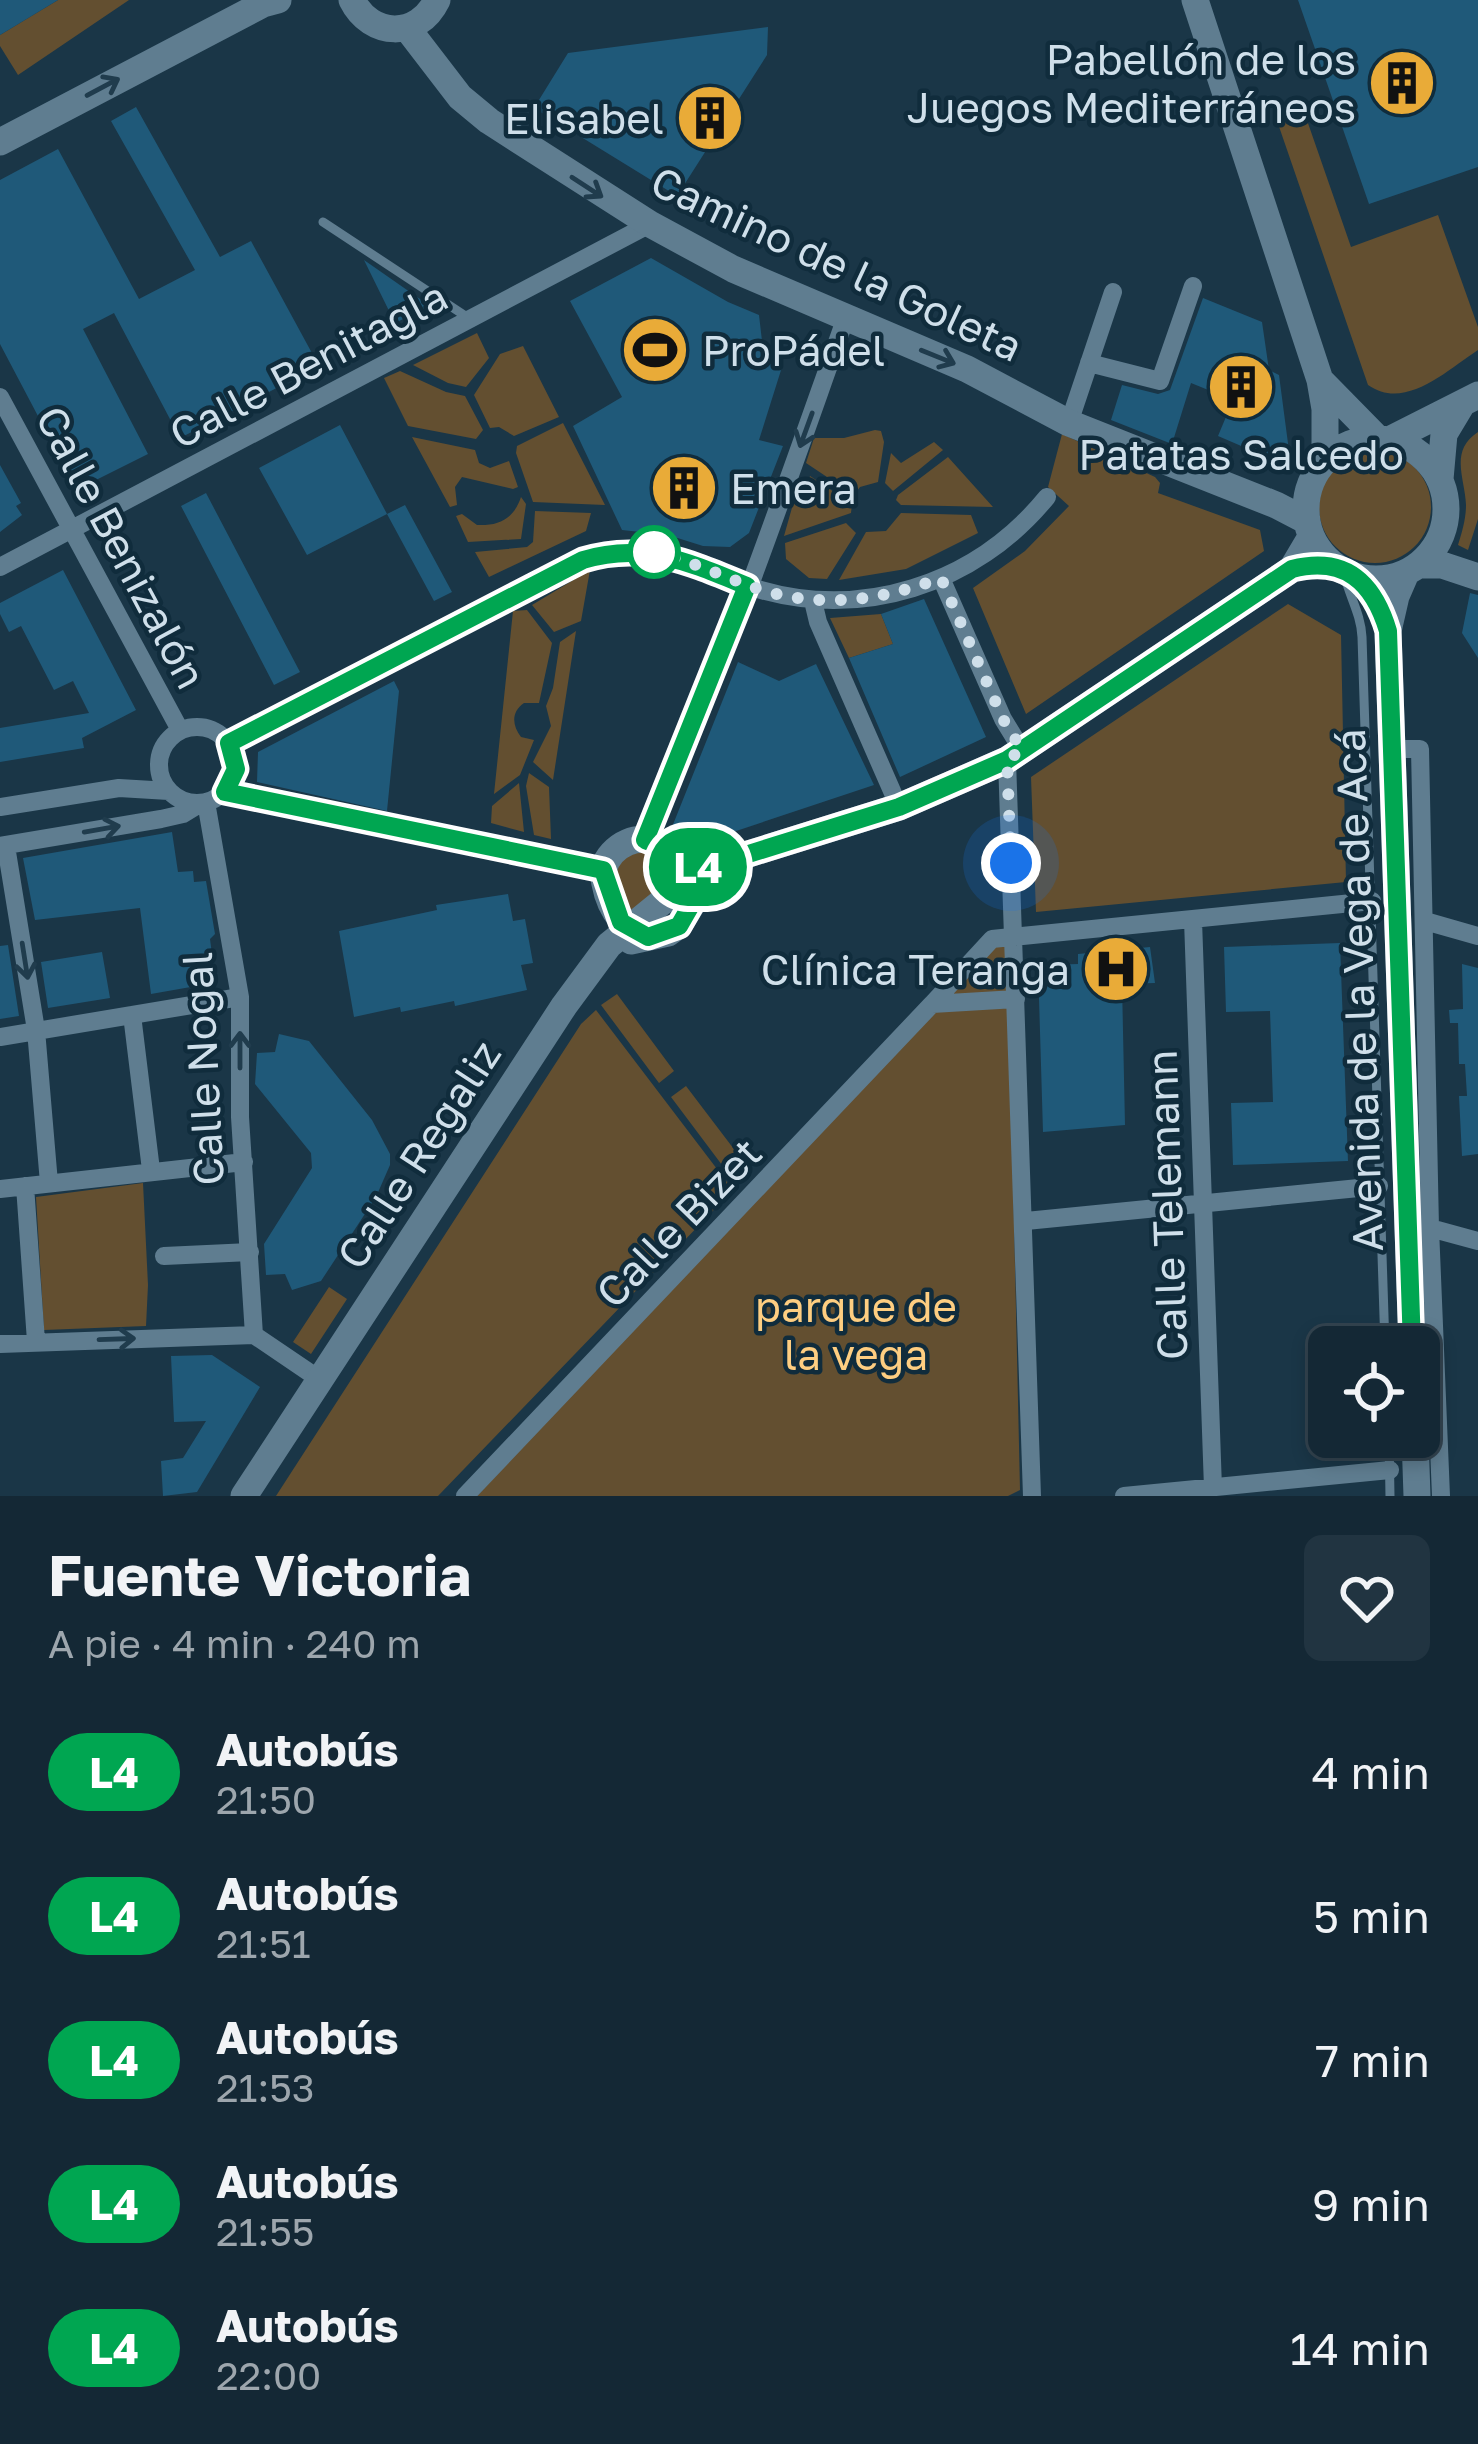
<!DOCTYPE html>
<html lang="es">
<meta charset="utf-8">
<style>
:root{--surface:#142835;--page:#213441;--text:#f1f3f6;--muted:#9da6ad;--line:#334450}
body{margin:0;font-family:"Golos Text",sans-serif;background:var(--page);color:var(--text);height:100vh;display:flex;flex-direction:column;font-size:45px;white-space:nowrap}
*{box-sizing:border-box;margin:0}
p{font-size:39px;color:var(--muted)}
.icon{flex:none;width:66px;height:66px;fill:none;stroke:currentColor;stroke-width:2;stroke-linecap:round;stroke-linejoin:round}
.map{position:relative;height:1496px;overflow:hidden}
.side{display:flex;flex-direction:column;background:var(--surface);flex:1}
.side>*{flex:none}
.badge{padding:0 24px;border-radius:39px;font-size:42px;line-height:78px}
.controls{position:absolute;left:1308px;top:1326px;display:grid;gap:24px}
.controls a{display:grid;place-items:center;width:132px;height:132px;border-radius:18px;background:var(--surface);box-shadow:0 6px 18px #0003,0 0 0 3px var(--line);font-size:60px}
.you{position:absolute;width:60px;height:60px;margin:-30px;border:9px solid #fff;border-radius:50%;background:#1a73e8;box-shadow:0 0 0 18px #1a73e833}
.map>.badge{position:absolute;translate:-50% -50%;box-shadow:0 0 0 6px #fff}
.round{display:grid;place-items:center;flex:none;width:126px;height:126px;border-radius:18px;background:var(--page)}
.head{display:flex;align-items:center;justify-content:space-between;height:204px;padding:0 48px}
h1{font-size:57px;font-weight:700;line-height:90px}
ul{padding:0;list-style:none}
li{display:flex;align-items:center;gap:36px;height:144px;padding:0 48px}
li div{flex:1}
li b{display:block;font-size:45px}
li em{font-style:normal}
li .badge{min-width:132px;font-weight:700;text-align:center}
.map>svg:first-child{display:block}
.green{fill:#634f30}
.building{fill:#1f5979}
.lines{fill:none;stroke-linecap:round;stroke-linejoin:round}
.lane{stroke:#5f7d90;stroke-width:9}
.street{stroke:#5f7d90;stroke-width:18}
.secondary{stroke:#5f7d90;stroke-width:27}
.oneway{stroke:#203c4d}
.line-casing{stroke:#fff;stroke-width:27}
.line{stroke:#00a651;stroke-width:18}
.walk{stroke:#cfdfea;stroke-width:12;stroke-dasharray:0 21.6}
.stop-dot{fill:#fff;stroke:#00a651;stroke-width:6}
.labels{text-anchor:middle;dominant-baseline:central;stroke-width:9;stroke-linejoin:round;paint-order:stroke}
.poi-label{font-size:42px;fill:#cfdfea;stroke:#102c3c;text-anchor:end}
.street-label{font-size:42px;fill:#cfdfea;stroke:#102c3c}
.park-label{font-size:42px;fill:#fece81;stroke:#102c3c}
</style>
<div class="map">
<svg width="1478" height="1496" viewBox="0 0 1478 1496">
<rect width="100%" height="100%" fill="#1a3647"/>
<path class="green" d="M 58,0 L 129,0 L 18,75 L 0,46 L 0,35 Z
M 1301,103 L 1351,247 L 1438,215 L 1478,327 L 1478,350 C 1446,371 1405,411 1368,385 L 1274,112 Z
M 477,333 L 489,358 L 466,387 L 448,383 L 413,365 Z
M 523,346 L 559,417 L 514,436 L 499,427 L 490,428 L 474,395 L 500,354 Z
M 400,371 L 446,392 L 465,396 L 483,430 L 476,439 L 408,426 L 384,378 Z
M 563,423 L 605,505 L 533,502 L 516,453 L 517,446 Z
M 875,430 L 881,431 L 884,442 L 878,482 L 860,487 L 854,495 L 806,463 L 814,438 L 844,438 Z
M 1478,432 L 1478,519 L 1468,550 L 1458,545 C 1462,532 1466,519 1466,505 C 1465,478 1449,451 1478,432 Z
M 1062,434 L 1155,477 L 1160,483 L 1158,493 L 1260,530 L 1264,551 L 1026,714 L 973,588 L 1025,551 L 1069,506 L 1048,487 Z
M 412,437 L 475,450 L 479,463 L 490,468 L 509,461 L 518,487 L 513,489 L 462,477 L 455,487 L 457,505 L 450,507 Z
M 934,442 L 943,450 L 893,491 L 885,483 L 891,453 L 901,463 Z
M1319 507a56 56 0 1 1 112 0a56 56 0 1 1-112 0Z
M 948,457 L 993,507 L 901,505 L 896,500 L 898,495 Z
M 810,476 L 852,504 L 851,513 L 784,536 L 797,490 L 806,492 Z
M 521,497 L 526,504 L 521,539 L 468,542 L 456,516 L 462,514 L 477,525 C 500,526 514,518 521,497 Z
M 535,511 L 591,513 L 586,531 L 489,577 L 475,552 L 527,547 L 533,542 Z
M 901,513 L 971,515 L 978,533 L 906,569 L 839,580 L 866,532 L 886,531 Z
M 846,523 L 856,533 L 827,579 L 809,578 L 786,559 L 785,543 Z
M 590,570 L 581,621 L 554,632 L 532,605 Z
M 1288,604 L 1341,635 L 1346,882 L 1036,912 L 1031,777 Z
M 527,610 L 552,643 L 539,703 L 524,703 C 511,712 512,725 521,737 L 534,740 L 520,775 L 494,794 L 513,611 Z
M 881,614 L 893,644 L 849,658 L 830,618 Z
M 576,631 L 553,780 L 533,762 L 551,726 L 546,706 L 553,688 L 560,642 Z
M 529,773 L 549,787 L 551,839 L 534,835 L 526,786 Z
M 519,783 L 524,832 L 491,823 L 492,806 Z
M 651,849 L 677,873 L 628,914 L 613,870 L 623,855 Z
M 1005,946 L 1008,954 L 1020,1490 L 1008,1496 L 477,1496 L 990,947 Z
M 617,994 L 674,1071 L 659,1083 L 601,1005 Z
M 596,1010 L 733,1190 L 438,1496 L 276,1496 L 581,1024 Z
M 686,1086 L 746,1165 L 731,1177 L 671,1097 Z
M 143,1183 L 148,1285 L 146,1326 L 44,1330 L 36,1197 Z
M 329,1287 L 347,1299 L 311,1354 L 293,1342 Z"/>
<path class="building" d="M 0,0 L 58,0 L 0,35 Z
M 1298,0 L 1478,0 L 1478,167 L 1369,204 Z
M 768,27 L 767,55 L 677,196 L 534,108 L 568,53 Z
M 136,107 L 220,257 L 251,241 L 319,366 L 180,438 L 114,313 L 83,329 L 148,454 L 92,482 L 68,473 L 0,344 L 0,180 L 58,149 L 139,299 L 195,270 L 111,121 Z
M 651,258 L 728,302 L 759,315 L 762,341 L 782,367 L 759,440 L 783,446 L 749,533 L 730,547 L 703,546 L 668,535 L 622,530 L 573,426 L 622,397 L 570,301 Z
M 364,260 L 430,306 L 395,323 Z
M 1203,298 L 1262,322 L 1269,370 L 1279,375 L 1289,451 L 1283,464 L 1218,436 L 1233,400 L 1191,383 L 1172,444 L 1111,420 L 1122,385 L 1158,394 L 1170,390 Z
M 340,425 L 387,514 L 307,555 L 259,468 Z
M 0,465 L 21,503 L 16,506 L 22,515 L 0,532 Z
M 206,493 L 300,672 L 274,685 L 181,506 Z
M 405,505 L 452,592 L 434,601 L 387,514 Z
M 63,570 L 136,710 L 82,738 L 84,748 L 0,762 L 0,728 L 89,713 L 73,681 L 54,690 L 21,626 L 9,632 L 0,614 L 0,603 Z
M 1470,593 L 1478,595 L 1478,658 L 1462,633 Z
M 924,599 L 986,737 L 900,777 L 849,658 L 893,644 L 881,614 Z
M 738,662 L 779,681 L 816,664 L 874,785 L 691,846 L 672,827 Z
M 394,681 L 399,691 L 387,811 L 257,782 L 258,752 Z
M 172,832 L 178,872 L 193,871 L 194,882 L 206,881 L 215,934 L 210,939 L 214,969 L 202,985 L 151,994 L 140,908 L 35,920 L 23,858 Z
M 508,894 L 513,921 L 525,919 L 533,963 L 521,965 L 527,990 L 455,1006 L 454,1001 L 401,1012 L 400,1007 L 354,1017 L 339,931 L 437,910 L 436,905 Z
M 1340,943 L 1348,1161 L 1233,1165 L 1231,1103 L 1273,1102 L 1270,1011 L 1226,1012 L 1224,947 Z
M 8,945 L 19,1016 L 0,1019 L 0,946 Z
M 1150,947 L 1155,983 L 1122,984 L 1125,1125 L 1043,1132 L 1039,998 L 1048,965 L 1078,964 L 1078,954 Z
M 102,952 L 110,998 L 48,1008 L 41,962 Z
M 1462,964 L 1478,968 L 1478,1154 L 1462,1156 L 1459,1096 L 1467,1096 L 1465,1064 L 1459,1064 L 1458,1023 L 1450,1023 L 1449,1010 L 1463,1009 Z
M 279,1034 L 309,1041 L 372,1120 L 390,1154 L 390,1165 L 376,1197 L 321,1281 L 292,1290 L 285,1274 L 266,1275 L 264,1244 L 312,1168 L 311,1153 L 255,1084 L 257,1053 L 275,1052 Z
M 212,1355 L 260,1387 L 197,1492 L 163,1496 L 161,1461 L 183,1458 L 206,1421 L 174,1422 L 171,1356 Z"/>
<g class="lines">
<path class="lane" d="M 323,222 L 470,319
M 1344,573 C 1349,596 1361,614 1362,637 L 1385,1347
M 1389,1437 L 1390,1496"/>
<path class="street" d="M 1089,363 L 1160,381 L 1193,286
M 0,397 L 180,730
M 1069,423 L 1113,292
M 0,567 L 650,224
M 941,578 L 1003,719 L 1022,750
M 813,601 L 818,622 L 899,807
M159 765a38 38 0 1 1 76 0a38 38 0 1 1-76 0Z
M 229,743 L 583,560 C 653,539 687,566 751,587 C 860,622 975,585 1047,497
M 1392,749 L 1420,749 L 1430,1228 L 1441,1496
M 1007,760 L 1032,1496
M 225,792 L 603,870
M 206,802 L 240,997 L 240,1117 L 254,1335
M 0,807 L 119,788 L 169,791
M 645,840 C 723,672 783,494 845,320
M 0,846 L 161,819 L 183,814 L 201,803
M 6,846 L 36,1030 L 49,1183
M 1193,920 L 1213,1488
M 1425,921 L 1478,936
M 932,1004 L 992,939 L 1372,901
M 132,1015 L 151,1170
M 0,1037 L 240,997
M 25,1186 L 36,1341
M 0,1189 L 244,1162
M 1026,1221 L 1379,1186
M 1430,1228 L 1478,1241
M 164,1256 L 250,1252
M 254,1335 L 319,1379
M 0,1344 L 254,1335
M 465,1496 L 932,1004 L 1016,999
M 1124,1496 L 1390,1470"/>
<path class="secondary" d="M 352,0 C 371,38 418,39 437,0
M 1195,0 L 1320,380 L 1325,409 L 1325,460
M 407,28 L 460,97 L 489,121 L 650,224 L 733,269 L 967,369 L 1069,423 L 1276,505 L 1305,520
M 0,142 L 263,4 L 278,0
M 1323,383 L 1378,439
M1306 509a70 70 0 1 1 140 0a70 70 0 1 1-140 0Z
M 1389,440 L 1478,395
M 1440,479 L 1444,434 L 1462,404
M 1419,565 L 1442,565 L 1478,577
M 1406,573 L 1396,596 L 1388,631 L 1412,1347
M 648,937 C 618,925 606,903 603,870 C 610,845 641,829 664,847 C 668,850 673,858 677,861 C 687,868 703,867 715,868
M 631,941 L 668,933 L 679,925 L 714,869
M 1415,1437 L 1417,1496
M 244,1496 L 564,1006 L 609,945 L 689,880 L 742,856 L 899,807 L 1007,760 L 1292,569 L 1311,537"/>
</g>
<defs><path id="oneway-shaft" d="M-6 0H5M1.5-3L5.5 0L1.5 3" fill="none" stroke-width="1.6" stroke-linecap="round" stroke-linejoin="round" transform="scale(3)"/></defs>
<g class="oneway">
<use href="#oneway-shaft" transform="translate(103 87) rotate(-28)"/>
<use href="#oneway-shaft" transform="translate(587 187) rotate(33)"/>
<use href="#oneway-shaft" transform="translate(938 357) rotate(22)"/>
<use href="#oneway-shaft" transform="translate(806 430) rotate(110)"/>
<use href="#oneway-shaft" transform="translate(102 829) rotate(-10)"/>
<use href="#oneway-shaft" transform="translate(25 961) rotate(81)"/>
<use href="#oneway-shaft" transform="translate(240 1050) rotate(-90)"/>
<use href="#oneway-shaft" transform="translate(117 1339) rotate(-2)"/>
</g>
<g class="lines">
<defs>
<path id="line" d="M 706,879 L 679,926 L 648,937 L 621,922 L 603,870 L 225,792 L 236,769 L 229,743 L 583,560 C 644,541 691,563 747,586 L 645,840 L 666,848 L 682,864 L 715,868 L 742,856 L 899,807 L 1007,760 L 1292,569 C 1344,556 1373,581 1388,631 L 1412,1347"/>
</defs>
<use href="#line" class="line-casing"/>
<use href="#line" class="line"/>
<path class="walk" d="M 654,552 C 684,559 713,572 742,583 C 810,610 874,603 941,578 L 1003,719 L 1022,750 L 1007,760 L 1011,863"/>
</g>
<defs>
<symbol id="building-disc" viewBox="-11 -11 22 22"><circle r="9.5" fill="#e9ab38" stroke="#102c3c"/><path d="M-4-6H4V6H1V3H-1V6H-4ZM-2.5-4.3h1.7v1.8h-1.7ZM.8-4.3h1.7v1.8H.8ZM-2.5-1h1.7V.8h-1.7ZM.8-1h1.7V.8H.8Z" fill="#111"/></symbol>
<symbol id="stadium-disc" viewBox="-11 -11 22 22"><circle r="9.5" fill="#e9ab38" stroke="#102c3c"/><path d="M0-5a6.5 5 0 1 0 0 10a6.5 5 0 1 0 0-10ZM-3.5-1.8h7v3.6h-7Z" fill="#111"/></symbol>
<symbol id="hospital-disc" viewBox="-11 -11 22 22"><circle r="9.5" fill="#e9ab38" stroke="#102c3c"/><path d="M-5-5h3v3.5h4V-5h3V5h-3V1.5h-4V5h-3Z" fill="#111"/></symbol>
</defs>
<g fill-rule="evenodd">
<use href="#building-disc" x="1364" y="45" width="76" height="76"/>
<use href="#building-disc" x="672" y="80" width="76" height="76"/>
<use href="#stadium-disc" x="617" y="312" width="76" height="76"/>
<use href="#building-disc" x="1203" y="349" width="76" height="76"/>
<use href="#building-disc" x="646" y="450" width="76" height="76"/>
<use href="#hospital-disc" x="1078" y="931" width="76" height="76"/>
</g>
<circle class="stop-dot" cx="654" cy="552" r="24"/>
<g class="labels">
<g class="poi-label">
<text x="1356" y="59">Pabellón de los<tspan x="1356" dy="48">Juegos Mediterráneos</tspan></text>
<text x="664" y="118">Elisabel</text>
<text x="702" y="350" text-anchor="start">ProPádel</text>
<text x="1241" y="454" text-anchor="middle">Patatas Salcedo</text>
<text x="730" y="488" text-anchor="start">Emera</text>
<text x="1070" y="969">Clínica Teranga</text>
</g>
<g class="street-label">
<text transform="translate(837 263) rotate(25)">Camino de la Goleta</text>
<text transform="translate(308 364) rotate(-28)">Calle Benitagla</text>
<text transform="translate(122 547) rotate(62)">Calle Benizalón</text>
<text transform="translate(1358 990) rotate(-92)">Avenida de la Vega de Acá</text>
<text transform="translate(202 1069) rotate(-93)">Calle Nogal</text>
<text transform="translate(418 1154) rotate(-57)">Calle Regaliz</text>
<text transform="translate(1166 1205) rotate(-92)">Calle Telemann</text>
<text transform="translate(678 1222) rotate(-46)">Calle Bizet</text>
</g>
<g class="park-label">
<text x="856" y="1306">parque de<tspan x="856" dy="48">la vega</tspan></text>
</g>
</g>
</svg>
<div class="controls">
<a><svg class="icon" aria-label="locate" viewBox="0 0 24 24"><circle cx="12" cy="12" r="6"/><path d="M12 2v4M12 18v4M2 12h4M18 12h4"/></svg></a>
</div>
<div class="you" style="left:1011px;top:863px"></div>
<b class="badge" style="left:698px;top:867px;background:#00a651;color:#fff">L4</b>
</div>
<section class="side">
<div class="head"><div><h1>Fuente Victoria</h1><p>A pie · 4 min · 240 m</p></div><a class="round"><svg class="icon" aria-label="heart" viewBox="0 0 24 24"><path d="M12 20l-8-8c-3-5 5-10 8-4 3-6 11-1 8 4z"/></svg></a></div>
<ul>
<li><span class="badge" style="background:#00a651;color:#fff">L4</span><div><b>Autobús</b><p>21:50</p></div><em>4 min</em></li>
<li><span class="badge" style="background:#00a651;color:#fff">L4</span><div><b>Autobús</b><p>21:51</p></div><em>5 min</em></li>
<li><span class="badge" style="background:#00a651;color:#fff">L4</span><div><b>Autobús</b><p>21:53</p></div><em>7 min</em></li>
<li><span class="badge" style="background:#00a651;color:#fff">L4</span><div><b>Autobús</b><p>21:55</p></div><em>9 min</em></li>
<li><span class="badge" style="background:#00a651;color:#fff">L4</span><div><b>Autobús</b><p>22:00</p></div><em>14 min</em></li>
</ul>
</section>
